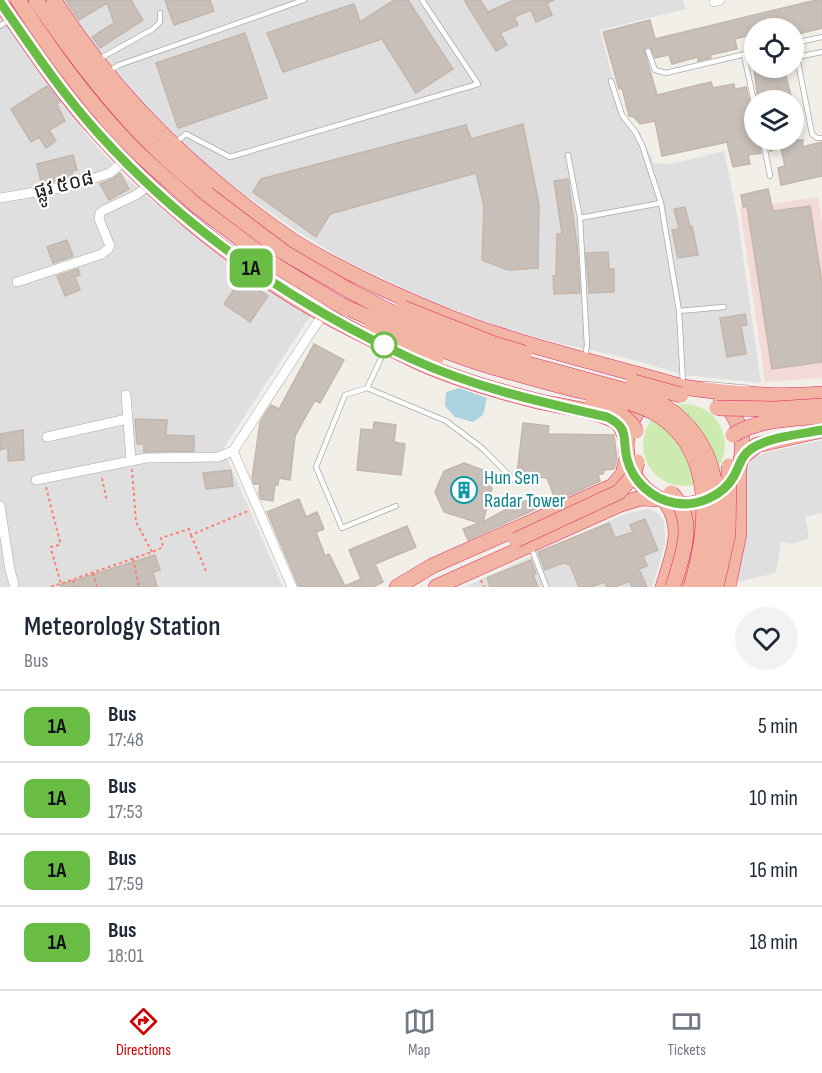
<!DOCTYPE html>
<meta charset="utf-8">
<style>
:root{--surface:#fff;--page:#f2f2f3;--text:#1f2937;--muted:#747a83;--line:#e0e1e3;--accent:#d40000}
body{margin:0;font-family:"Sofia Sans Condensed","Noto Sans Khmer",sans-serif;background:var(--page);color:var(--text);height:100vh;display:flex;flex-direction:column;font-size:22px;white-space:nowrap}
*{box-sizing:border-box;margin:0}
p{font-size:20px;color:var(--muted)}
.icon{flex:none;width:33px;height:33px;fill:none;stroke:currentColor;stroke-width:2;stroke-linecap:round;stroke-linejoin:round}
.map{position:relative;height:587px;overflow:hidden}
.drawer{display:flex;flex-direction:column;background:var(--surface);flex:1}
.drawer>*{flex:none}
.badge{padding:0 12px;border-radius:9px;font-size:21px;line-height:39px}
.controls{position:absolute;left:744px;top:18px;display:grid;gap:12px}
.controls a{display:grid;place-items:center;width:60px;height:60px;border-radius:50%;background:var(--surface);box-shadow:0 3px 9px #0003;font-size:30px}
.map>.badge{position:absolute;translate:-50% -50%;box-shadow:0 0 0 3px #fff}
.round{display:grid;place-items:center;flex:none;width:63px;height:63px;border-radius:32px;background:var(--page)}
.overview{display:flex;align-items:center;justify-content:space-between;height:102px;padding:0 24px}
h1{font-size:28px;font-weight:600;line-height:45px}
ul{padding:0;list-style:none}
li{display:flex;align-items:center;gap:18px;height:72px;padding:0 24px;border-top:2px solid var(--line)}
li div{flex:1}
li b{display:block;font-size:22px}
li em{font-style:normal}
li .badge{min-width:66px;font-weight:700;text-align:center}
.dock{display:flex;justify-content:space-around;align-items:center;height:84px;border-top:2px solid var(--line);background:var(--surface);font-size:16px;color:var(--muted)}
.dock a{display:grid;justify-items:center;gap:3px}
.dock .selected{color:var(--accent)}
.map>svg:first-child{display:block}
.residential{fill:#e0dfdf}
.commercial{fill:#f2dad9}
.grass{fill:#cdebb0}
.water{fill:#aad3df}
.building{fill:#c7bfb8;stroke:#c4b6ab;stroke-width:1.5}
.lines{fill:none;stroke-linecap:round;stroke-linejoin:round}
.service-casing{stroke:#a9a9a9;stroke-width:6}
.minor-casing{stroke:#a9a9a9;stroke-width:10}
.trunk-casing{stroke:#dc2a67;stroke-width:16}
.path{stroke:#fa8072;stroke-width:2;stroke-dasharray:3 3;stroke-linecap:butt}
.service{stroke:#fff;stroke-width:4.5}
.minor{stroke:#fff;stroke-width:9}
.trunk{stroke:#f2b4a3;stroke-width:15}
.trunk-bridge-casing{stroke:#dc2a67;stroke-width:16;stroke-linecap:butt}
.trunk-bridge{stroke:#f2b4a3;stroke-width:15}
.line-casing{stroke:#fff;stroke-width:14}
.line{stroke:#69bd44;stroke-width:9}
.stop-dot{fill:#fff;stroke:#69bd44;stroke-width:3}
.labels{text-anchor:middle;dominant-baseline:central;stroke-width:4.5;stroke-linejoin:round;paint-order:stroke}
.street-label{font-size:20px;fill:#222;stroke:#fff}
.culture-label{font-size:20px;fill:#0d838f;stroke:#fff;text-anchor:start}
</style>
<div class="map">
<svg width="822" height="587" viewBox="0 0 822 587">
<rect width="100%" height="100%" fill="#f2efe9"/>
<path class="residential" d="M 59,0 L 683,0 L 686,9 L 600,30 L 620,105 L 623,113 L 640,133 L 654,163 L 671,164 L 724,151 L 737,214 L 761,383 L 684,375 L 634,360 L 550,341 L 501,327 L 436,303 L 348,262 L 298,232 L 222,178 L 179,142 L 95,51 Z
M 0,8 L 88,137 L 126,178 L 182,226 L 266,287 L 311,315 L 223,449 L 283,587 L 0,587 Z
M 822,440 L 822,513 L 805,517 L 809,538 L 793,544 L 781,542 L 776,573 L 733,583 L 742,488 L 748,465 L 755,457 L 768,452 Z
M 648,509 L 658,513 L 664,521 L 665,534 L 665,545 L 652,587 L 464,587 L 625,514 Z"/>
<path class="commercial" d="M 818,197 L 822,222 L 822,378 L 765,382 L 740,208 Z"/>
<path class="grass" d="M643 445a41 41 0 1 1 82 0a41 41 0 1 1-82 0Z"/>
<path class="water" d="M 459,388 L 487,398 L 483,415 L 473,422 L 455,417 L 445,406 L 446,392 Z"/>
<path class="building" d="M 66,0 L 131,0 L 143,20 L 100,48 L 92,37 L 114,23 L 107,3 L 79,20 Z
M 165,0 L 210,0 L 214,11 L 174,25 Z
M 394,0 L 408,0 L 453,69 L 416,93 L 382,39 L 283,72 L 267,33 L 354,4 L 360,22 Z
M 464,0 L 480,0 L 488,12 L 514,0 L 554,0 L 547,3 L 552,15 L 536,22 L 531,10 L 514,17 L 518,25 L 500,33 L 507,45 L 496,51 Z
M 816,0 L 822,0 L 822,28 L 794,35 L 794,28 L 754,28 L 754,34 L 735,39 L 737,49 L 710,55 L 711,58 L 698,61 L 698,57 L 672,64 L 669,55 L 655,58 L 650,47 L 647,47 L 644,50 L 657,95 L 711,82 L 713,88 L 734,84 L 735,89 L 746,87 L 754,118 L 754,140 L 759,140 L 761,153 L 748,155 L 750,164 L 733,167 L 727,142 L 662,156 L 655,121 L 640,124 L 634,117 L 629,116 L 622,88 L 619,89 L 603,32 L 650,20 L 655,39 Z
M 245,33 L 267,98 L 178,128 L 156,63 Z
M 754,68 L 784,68 L 792,100 L 758,100 Z
M 47,86 L 60,102 L 57,104 L 65,121 L 49,130 L 56,141 L 46,148 L 39,137 L 31,142 L 11,109 Z
M 523,124 L 539,204 L 538,268 L 508,270 L 482,260 L 484,206 L 476,173 L 330,214 L 316,237 L 253,192 L 261,179 L 466,125 L 471,139 Z
M 767,140 L 803,140 L 802,147 L 822,142 L 822,176 L 781,185 L 778,168 L 785,166 L 781,148 L 770,151 Z
M 73,155 L 77,170 L 72,171 L 74,178 L 54,182 L 53,179 L 41,182 L 37,164 Z
M 120,173 L 129,189 L 109,200 L 100,184 L 112,179 Z
M 568,179 L 577,245 L 580,293 L 554,294 L 553,276 L 556,276 L 557,234 L 562,234 L 554,181 Z
M 768,189 L 773,211 L 810,206 L 822,283 L 822,362 L 772,369 L 747,206 L 743,207 L 741,195 Z
M 685,207 L 690,227 L 692,226 L 698,255 L 678,258 L 672,230 L 679,229 L 674,209 Z
M 67,240 L 73,256 L 53,263 L 47,247 Z
M 608,252 L 609,269 L 614,269 L 614,292 L 589,293 L 586,253 Z
M 78,269 L 80,275 L 75,277 L 80,290 L 65,296 L 57,276 Z
M 242,278 L 268,296 L 250,322 L 224,304 Z
M 745,314 L 747,325 L 741,326 L 746,354 L 727,357 L 720,318 Z
M 314,344 L 344,360 L 320,403 L 315,400 L 295,436 L 290,480 L 279,478 L 278,485 L 275,485 L 273,501 L 261,499 L 259,494 L 260,484 L 254,484 L 252,478 L 260,422 L 271,405 L 279,409 Z
M 135,419 L 167,420 L 166,435 L 194,436 L 194,451 L 144,452 L 144,444 L 137,444 Z
M 374,422 L 396,425 L 394,442 L 405,444 L 401,475 L 357,470 L 361,429 L 373,430 Z
M 523,423 L 549,426 L 548,434 L 614,435 L 617,459 L 614,469 L 604,470 L 603,474 L 598,474 L 600,481 L 556,501 L 547,478 L 517,474 Z
M 23,430 L 24,460 L 8,461 L 8,448 L 0,450 L 0,434 Z
M 464,463 L 483,470 L 492,488 L 483,522 L 514,505 L 531,499 L 536,509 L 468,540 L 463,529 L 479,523 L 444,512 L 435,492 L 444,471 Z
M 231,470 L 233,486 L 206,489 L 203,473 Z
M 299,499 L 306,517 L 317,512 L 324,529 L 316,532 L 325,556 L 329,554 L 345,586 L 361,579 L 349,550 L 407,526 L 416,547 L 375,564 L 383,582 L 373,587 L 299,587 L 267,512 Z
M 645,519 L 658,550 L 643,556 L 647,566 L 639,569 L 647,587 L 632,587 L 629,581 L 615,587 L 607,587 L 605,582 L 591,587 L 579,587 L 570,565 L 563,563 L 545,570 L 538,552 L 609,523 L 615,538 L 633,532 L 630,525 Z
M 155,555 L 160,570 L 153,572 L 157,587 L 61,587 L 60,585 Z
M 531,560 L 536,574 L 533,575 L 538,587 L 490,587 L 487,578 Z"/>
<g class="lines">
<defs>
<path id="service" d="M 0,26 L 10,19
M 794,43 L 822,37
M 648,51 L 655,70 L 666,73 L 754,52
M 822,52 L 797,57 L 812,134 L 817,138 L 822,138
M 744,55 L 754,102
M 99,59 L 153,29 L 160,22 L 160,13
M 108,72 L 119,65 L 304,0
M 611,81 L 622,115 L 636,133 L 642,145 L 661,203 L 679,311 L 683,383
M 763,140 L 770,176
M 175,143 L 186,134 L 230,157 L 478,84 L 422,0
M 568,155 L 580,218 L 587,345 L 585,357
M 580,218 L 661,203
M 679,311 L 724,307
M 385,350 L 367,388 L 446,421 L 482,448 L 515,481
M 706,384 L 748,388
M 367,388 L 345,395 L 316,467 L 342,528 L 396,506
M 531,547 L 546,586"/>
<path id="minor" d="M 714,2 L 720,0
M 0,198 L 70,186 L 110,173 L 124,161
M 17,282 L 102,254 L 108,249 L 110,246 L 99,219 L 100,213 L 104,210 L 136,195 L 149,185
M 126,395 L 131,460
M 47,437 L 127,419
M 36,480 L 146,458 L 218,457 L 233,451
M 0,506 L 10,570 L 14,584
M 292,587 L 233,451 L 323,314"/>
<path id="trunk" d="M 18,0 C 53,54 92,108 138,153 C 157,171 177,188 197,206
M 36,0 C 70,50 106,99 148,141 C 167,160 187,177 207,194
M 54,0 C 115,97 198,176 293,241 C 319,258 348,272 377,286 C 417,304 457,322 499,335 C 560,355 622,369 683,387 C 730,394 775,398 822,394
M 0,2 C 31,47 61,92 98,133 C 153,195 225,254 295,298 C 330,320 368,337 404,355 C 443,376 497,391 541,402 C 561,406 599,411 615,421 C 622,425 624,433 626,440
M 649,399 C 590,452 658,536 719,492 C 731,483 741,468 742,454 C 744,432 737,415 721,401
M 741,458 L 757,445 L 822,430
M 397,587 L 432,566 L 613,486 L 623,474 L 627,458
M 436,587 L 621,504 L 641,498 L 660,499
M 663,587 C 672,557 686,528 665,501
M 682,587 C 689,562 706,525 687,504
M 728,587 L 739,534 L 739,468"/>
</defs>
<use href="#service" class="service-casing"/>
<use href="#minor" class="minor-casing"/>
<use href="#trunk" class="trunk-casing"/>
<path class="path" d="M 132,469 L 136,522 L 152,552
M 102,478 L 107,502
M 46,487 L 60,542 L 59,545 L 51,547 L 51,549 L 61,584
M 191,535 L 206,571
M 133,559 L 139,587
M 93,573 L 97,587
M 73,580 L 75,587
M 481,580 L 484,587
M 51,587 L 152,552 L 163,547 L 161,538 L 189,529 L 191,535 L 248,511"/>
<use href="#service" class="service"/>
<use href="#minor" class="minor"/>
<use href="#trunk" class="trunk"/>
<defs>
<path id="trunk-bridge" d="M 207,194 L 285,253 L 350,291 L 426,330 L 491,354 L 649,397 C 728,438 725,512 703,587
M 197,206 L 278,267 L 347,309
M 341,305 C 391,327 440,352 493,367 C 521,375 548,383 577,390 C 601,395 628,400 651,411 C 717,445 709,528 691,587
M 403,308 L 494,344 L 524,353
M 372,327 L 391,339 L 436,358
M 634,382 L 681,395
M 592,404 C 611,408 625,413 636,431
M 717,408 L 774,409 L 822,406
M 733,435 C 758,419 793,419 822,416
M 671,493 C 698,520 682,556 673,587
M 516,540 L 619,492 L 633,476 L 637,462
M 716,587 L 728,534 L 729,466"/>
</defs>
<use href="#trunk-bridge" class="trunk-bridge-casing"/>
<use href="#trunk-bridge" class="trunk-bridge"/>
</g>
<g class="lines">
<defs>
<path id="line" d="M 0,2 C 31,47 61,92 98,133 C 184,229 294,305 412,359 C 473,387 541,402 607,417 C 630,428 622,438 627,459 C 633,482 652,499 675,503 C 697,507 723,496 734,476 C 740,465 741,456 751,449 C 768,437 802,434 822,430"/>
</defs>
<use href="#line" class="line-casing"/>
<use href="#line" class="line"/>
</g>
<defs>
<symbol id="building-ring" viewBox="-11 -11 22 22"><circle r="9.5" fill="#fff" stroke="#0f9aa8" stroke-width="1.5"/><path d="M-4-6H4V6H1V3H-1V6H-4ZM-2.5-4.3h1.7v1.8h-1.7ZM.8-4.3h1.7v1.8H.8ZM-2.5-1h1.7V.8h-1.7ZM.8-1h1.7V.8H.8Z" fill="#0f9aa8"/></symbol>
</defs>
<g fill-rule="evenodd">
<use href="#building-ring" x="449" y="475" width="30" height="30"/>
</g>
<circle class="stop-dot" cx="384" cy="345" r="12"/>
<g class="labels">
<g class="street-label">
<text transform="translate(64 185) rotate(-14)">ផ្លូវ ៥០៨</text>
</g>
<g class="culture-label">
<text x="484" y="478">Hun Sen<tspan x="484" dy="23">Radar Tower</tspan></text>
</g>
</g>
</svg>
<div class="controls">
<a><svg class="icon" aria-label="locate" viewBox="0 0 24 24"><circle cx="12" cy="12" r="6"/><path d="M12 2v4M12 18v4M2 12h4M18 12h4"/></svg></a>
<a><svg class="icon" aria-label="layers" viewBox="0 0 24 24"><path d="M12 4l9 5-9 5-9-5zM3 14l9 5 9-5"/></svg></a>
</div>
<b class="badge" style="left:251px;top:268px;background:#69bd44;color:#111">1A</b>
</div>
<section class="drawer">
<div class="overview"><div><h1>Meteorology Station</h1><p>Bus</p></div><a class="round"><svg class="icon" aria-label="heart" viewBox="0 0 24 24"><path d="M12 20l-8-8c-3-5 5-10 8-4 3-6 11-1 8 4z"/></svg></a></div>
<ul>
<li><span class="badge" style="background:#69bd44;color:#111">1A</span><div><b>Bus</b><p>17:48</p></div><em>5 min</em></li>
<li><span class="badge" style="background:#69bd44;color:#111">1A</span><div><b>Bus</b><p>17:53</p></div><em>10 min</em></li>
<li><span class="badge" style="background:#69bd44;color:#111">1A</span><div><b>Bus</b><p>17:59</p></div><em>16 min</em></li>
<li><span class="badge" style="background:#69bd44;color:#111">1A</span><div><b>Bus</b><p>18:01</p></div><em>18 min</em></li>
</ul>
</section>
<nav class="dock">
<a class="selected"><svg class="icon" aria-label="directions" viewBox="0 0 24 24"><path d="M12 3l9 9-9 9-9-9zM9 14v-3h6M13 9l2 2-2 2"/></svg>Directions</a>
<a><svg class="icon" aria-label="map" viewBox="0 0 24 24"><path d="M3 6l6-2 6 2 6-2v14l-6 2-6-2-6 2zM9 4v14M15 6v14"/></svg>Map</a>
<a><svg class="icon" aria-label="tickets" viewBox="0 0 24 24"><path d="M3 7h18v10H3zM15 7v10"/></svg>Tickets</a>
</nav>
